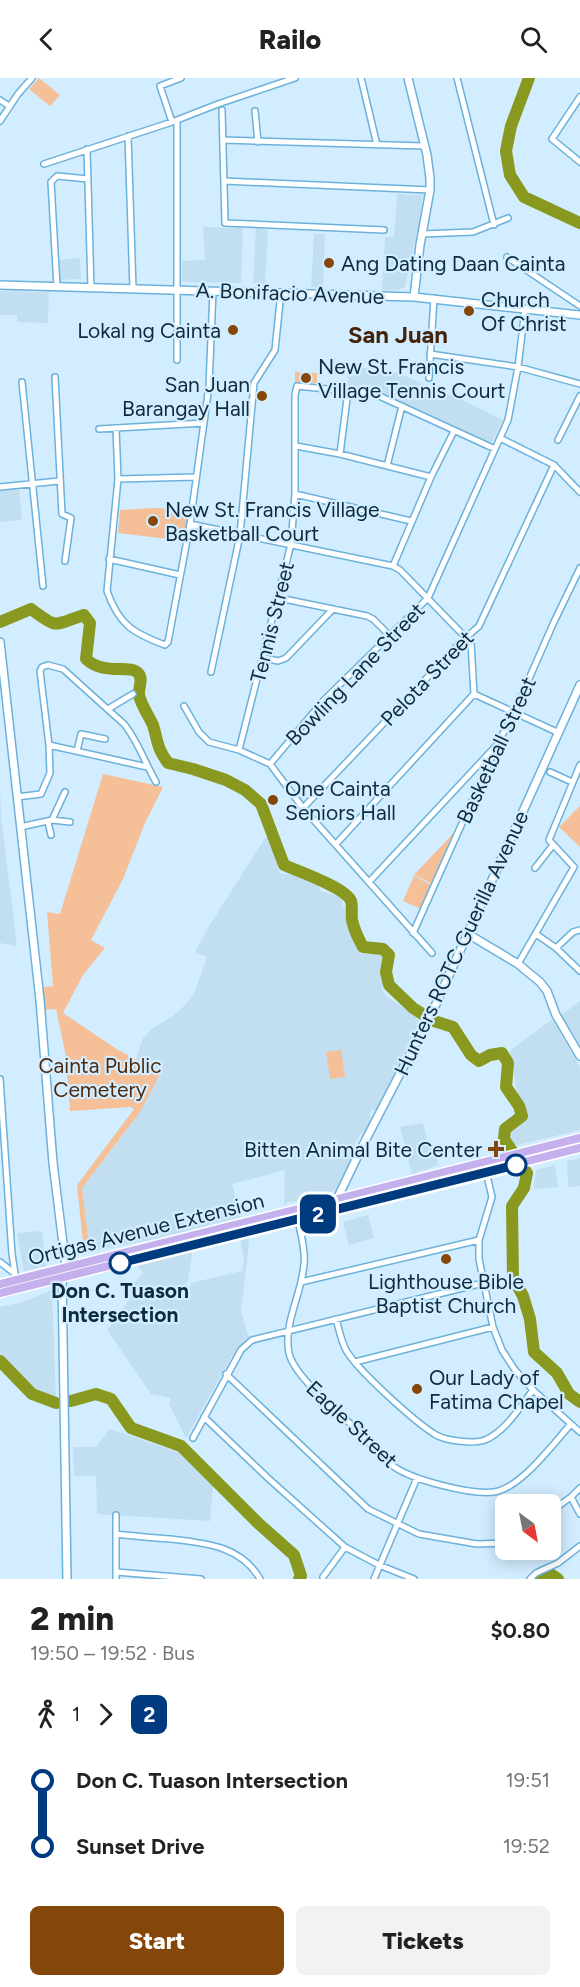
<!DOCTYPE html>
<meta charset="utf-8">
<style>
:root{--surface:#fff;--page:#f2f2f2;--text:#222;--muted:#767676;--accent:#854609}
body{margin:0;font-family:Figtree,sans-serif;background:var(--page);color:var(--text);height:100vh;display:flex;flex-direction:column;font-size:22px;white-space:nowrap}
*{box-sizing:border-box;margin:0}
p{font-size:20px;color:var(--muted)}
.icon{flex:none;width:33px;height:33px;fill:none;stroke:currentColor;stroke-width:2;stroke-linecap:round;stroke-linejoin:round}
.map{position:relative;height:1501px;overflow:hidden}
.side{display:flex;flex-direction:column;background:var(--surface);flex:1}
.side>*{flex:none}
.badge{padding:0 12px;border-radius:9px;font-size:21px;line-height:39px}
.needle{width:39px;rotate:148deg}
.tools{position:absolute;left:495px;top:1416px;display:grid;gap:12px}
.tools a{display:grid;place-items:center;width:66px;height:66px;border-radius:9px;background:var(--surface);box-shadow:0 3px 15px #0003;font-size:30px}
.map>.badge{position:absolute;translate:-50% -50%;box-shadow:0 0 0 3px #fff}
.legs{display:flex;align-items:center;gap:9px;height:66px;padding:0 30px;font-size:20px}
.legs p{margin-inline-start:auto}
.head{display:flex;align-items:center;justify-content:space-between;height:102px;padding:0 30px}
h1{font-size:33px;font-weight:800;line-height:45px}
.action{display:flex;gap:12px;margin-top:auto;padding:12px 30px}
.action a{flex:1;height:69px;border-radius:9px;background:var(--accent);color:#fff;font-size:24px;font-weight:800;line-height:69px;text-align:center}
.action a+a{background:var(--page);color:var(--text)}
ul{padding:0 30px;list-style:none}
li{display:flex;align-items:center;gap:21px;height:66px;font-size:22px}
li i{display:grid;place-items:center;width:9px;height:100%;margin:0 8px;background:currentColor}
li i::after{content:'';width:15px;height:15px;margin:-8px;border:4px solid;border-radius:50%;background:var(--surface)}
li p{margin-inline-start:auto}
li:first-child i{background:linear-gradient(#0000 50%,currentColor 0)}
li:last-child i{background:linear-gradient(currentColor 50%,#0000 0)}
header{display:flex;justify-content:space-between;align-items:center;height:78px;padding:0 30px;background:var(--surface);font-size:27px;font-weight:800}
.map>svg:first-child{display:block}
.built{fill:#c1dff1}
.green{fill:#f5bf98}
.lines{fill:none;stroke-linecap:round;stroke-linejoin:round}
.river{stroke:#89981f;stroke-width:12}
.street-casing{stroke:#6cb1dc;stroke-width:8}
.secondary-casing{stroke:#6cb1dc;stroke-width:10}
.primary-casing{stroke:#fff;stroke-width:11}
.street{stroke:#fff;stroke-width:5}
.secondary{stroke:#fff;stroke-width:7}
.primary{stroke:#c3b0ec;stroke-width:8}
.line-1-casing{stroke:#fff;stroke-width:14}
.line-1{stroke:#003b80;stroke-width:9}
.poi-dot{fill:#854609;stroke:#d2edff;stroke-width:2}
.stop-1-dot{fill:#fff;stroke:#003b80;stroke-width:3}
.labels{text-anchor:middle;dominant-baseline:central;stroke-width:4.5;stroke-linejoin:round;paint-order:stroke}
.poi-label{font-size:21px;fill:#0e2b3c;stroke:#d2edff;text-anchor:start}
.street-label{font-size:21px;fill:#0e2b3c;stroke:#d2edff}
.park-label{font-size:21px;fill:#4e2b0d;stroke:#d2edff}
.stop-label{font-size:21px;font-weight:bold;fill:#0e2b3c;stroke:#d2edff}
.quarter-label{font-size:24px;font-weight:bold;fill:#43240b;stroke:#d2edff}
</style>
<header><svg class="icon" aria-label="back" viewBox="0 0 24 24"><path d="M15 5l-7 7 7 7"/></svg>Railo<svg class="icon" aria-label="search" viewBox="0 0 24 24"><circle cx="10" cy="10" r="6"/><path d="M15 15l6 6"/></svg></header>
<div class="map">
<svg width="580" height="1501" viewBox="0 0 580 1501">
<rect width="100%" height="100%" fill="#d2edff"/>
<path class="built" d="M 397,116 L 423,117 L 419,145 L 405,209 L 398,212 L 382,212 L 385,159 L 394,159 Z
M 203,149 L 243,150 L 241,205 L 182,204 L 182,183 L 205,182 Z
M 256,150 L 268,152 L 265,207 L 253,205 Z
M 314,156 L 325,156 L 323,210 L 311,209 Z
M 80,180 L 81,201 L 59,202 L 58,182 Z
M 0,213 L 49,214 L 48,245 L 17,244 L 17,237 L 0,237 Z
M 347,290 L 376,290 L 400,296 L 464,323 L 503,342 L 491,366 L 427,335 L 376,314 L 348,309 Z
M 19,409 L 22,442 L 0,444 L 0,410 Z
M 0,703 L 1,738 L 17,868 L 0,865 Z
M 269,754 L 279,795 L 293,797 L 319,808 L 320,813 L 342,819 L 343,829 L 348,830 L 352,855 L 360,876 L 379,875 L 384,880 L 382,912 L 386,918 L 422,942 L 377,1033 L 375,1034 L 373,1030 L 371,1034 L 369,1036 L 372,1042 L 365,1056 L 361,1055 L 354,1068 L 357,1072 L 336,1112 L 297,1122 L 297,1124 L 287,1124 L 284,1129 L 285,1092 L 232,1106 L 241,1139 L 159,1160 L 90,1174 L 82,1110 L 140,1034 L 160,995 L 136,981 L 143,960 L 153,950 L 173,938 L 186,926 L 195,913 L 207,879 L 195,874 L 211,845 Z
M 580,923 L 580,969 L 574,956 L 560,938 Z
M 552,941 L 580,989 L 580,1052 L 514,1068 L 508,1061 L 507,1054 L 525,1040 L 517,1015 L 510,973 Z
M 423,1045 L 428,1068 L 433,1067 L 438,1087 L 412,1096 L 400,1049 Z
M 580,1080 L 580,1108 L 568,1109 L 567,1083 Z
M 555,1087 L 558,1109 L 534,1111 L 536,1092 Z
M 368,1137 L 374,1160 L 349,1167 L 343,1144 Z
M 42,1153 L 46,1188 L 24,1193 L 17,1155 Z
M 248,1158 L 249,1167 L 241,1232 L 249,1261 L 239,1269 L 232,1278 L 186,1360 L 169,1326 L 171,1320 L 151,1316 L 107,1252 L 131,1219 L 126,1215 L 143,1195 L 135,1185 L 191,1172 L 192,1178 L 188,1203 L 185,1206 L 183,1219 L 188,1220 L 191,1205 L 242,1193 L 244,1181 L 240,1160 Z
M 52,1212 L 56,1324 L 31,1319 L 0,1287 L 0,1229 L 23,1224 Z
M 110,1351 L 180,1375 L 213,1408 L 210,1443 L 97,1436 L 96,1398 L 74,1398 L 73,1369 L 96,1369 Z"/>
<path class="green" d="M 39,0 L 60,17 L 50,28 L 29,11 Z
M 295,294 L 317,295 L 317,305 L 295,304 Z
M 154,430 L 188,432 L 184,463 L 118,455 L 120,432 Z
M 103,696 L 163,709 L 145,745 L 123,801 L 91,862 L 105,870 L 83,897 L 63,935 L 118,972 L 161,994 L 140,1034 L 82,1110 L 90,1174 L 84,1175 L 77,1107 L 134,1031 L 131,1029 L 70,1033 L 65,974 L 56,931 L 42,932 L 39,910 L 53,908 L 47,834 L 60,836 Z
M 580,728 L 580,769 L 559,749 Z
M 461,747 L 433,806 L 414,797 Z
M 414,798 L 432,807 L 421,831 L 403,823 Z
M 341,972 L 345,999 L 330,1001 L 326,974 Z"/>
<g class="lines">
<path class="river" d="M 529,0 L 511,48 L 506,73 L 510,97 L 524,119 L 580,145
M 0,544 L 31,531 C 59,552 53,547 84,537 L 90,545 L 86,581 C 104,598 130,586 138,595 C 144,601 138,610 139,617 C 141,627 149,638 153,647 C 158,664 157,670 168,685 L 193,691 L 226,702 L 245,712 L 261,726 L 284,787 C 298,793 346,810 351,823 C 353,829 351,836 352,842 C 354,852 358,860 363,869 L 383,871 L 389,877 L 386,894 L 389,907 L 413,930 L 434,943 L 453,949 L 471,977 L 479,983 L 490,977 L 502,975 L 508,985 L 506,1009 L 519,1028 L 522,1038 L 505,1051 L 504,1061 L 527,1095 L 524,1110 L 512,1128 L 513,1200 L 523,1218 L 530,1241 L 534,1274 L 557,1295 L 569,1316 L 580,1324
M 0,1283 L 32,1316 L 56,1325
M 71,1323 L 96,1316 L 111,1321 L 131,1350 L 181,1368 L 258,1445 L 294,1477 L 301,1498 L 299,1501
M 537,1501 L 546,1493 L 558,1501"/>
<defs>
<path id="street" d="M 361,0 L 377,67
M 457,0 L 494,147
M 580,19 L 552,61 L 580,84
M 0,22 L 9,28
M 222,32 L 225,145 L 384,152
M 255,33 L 258,64
M 0,43 L 18,16 L 32,0
M 172,44 L 160,8 L 181,0
M 128,58 L 133,211
M 223,62 L 424,68
M 87,71 L 91,210
M 44,86 L 172,44 L 218,26 L 295,0
M 224,103 L 430,112
M 422,156 L 473,154 L 508,140
M 507,179 L 580,228
M 57,209 L 51,104 L 57,98 L 88,101
M 430,276 L 518,289 L 580,306
M 177,282 L 177,43
M 55,299 L 62,436 L 71,440 L 65,483
M 429,300 L 434,220
M 22,304 L 43,508
M 116,350 L 118,401 L 107,513 C 119,547 133,555 165,567 L 168,564 L 190,446 L 209,308 L 213,213
M 99,351 L 204,345
M 500,360 L 554,387 L 580,414
M 558,362 L 580,318
M 296,368 L 340,376 L 431,399
M 340,376 L 348,313
M 387,388 L 402,328
M 118,401 L 196,399
M 0,409 L 59,403
M 295,416 L 411,443
M 190,446 L 393,488 L 400,492 L 471,565 L 474,616 L 559,655
M 109,481 L 180,497
M 393,488 L 431,399 L 454,353
M 279,520 L 367,538 L 373,541 L 390,558
M 264,580 L 278,583 L 286,580 L 333,531
M 211,594 L 240,457 L 254,305 L 275,272 L 281,214
M 184,628 L 199,654 L 209,664 L 239,672 L 270,686 L 303,730 L 432,875
M 108,631 L 133,616
M 49,667 L 147,689
M 239,672 L 291,466 L 295,416 L 295,317 L 297,308 L 375,316 L 495,371
M 77,673 L 81,656 L 105,661
M 270,686 L 323,623 L 428,520 L 508,342 L 518,289 L 525,231
M 550,694 L 572,704
M 17,719 L 41,716 L 50,695 L 49,667 L 40,593 L 42,589 L 48,587 L 63,591 L 124,646 C 138,663 145,685 156,704
M 303,730 L 460,565 L 479,548 L 554,387
M 52,742 L 65,714
M 48,744 L 51,757
M 20,749 L 52,742 L 70,744
M 336,766 L 474,616
M 535,790 L 553,767
M 369,804 L 494,670
M 413,855 L 497,667 L 514,635 L 553,546 L 580,490
M 536,856 L 556,870 L 580,893
M 556,870 L 573,854 L 580,852
M 518,886 L 574,789 L 549,762 L 580,687
M 0,1001 L 12,1176 L 16,1202
M 484,1085 L 492,1119 L 479,1162 L 479,1181 L 493,1249 L 502,1272 L 515,1292 L 533,1312 L 580,1354
M 298,1141 C 300,1155 306,1172 304,1186 C 302,1216 283,1245 289,1275 C 294,1299 340,1335 358,1353 C 369,1364 380,1378 393,1388 C 412,1402 471,1417 494,1414 C 521,1410 553,1366 571,1346
M 0,1184 L 14,1195
M 301,1204 L 479,1162
M 336,1241 C 339,1251 341,1263 346,1272 C 357,1292 416,1345 436,1357 C 447,1363 474,1366 485,1362 C 505,1354 520,1329 533,1312
M 355,1284 L 493,1249
M 226,1296 L 368,1431 L 419,1456 L 477,1466 L 506,1465
M 204,1339 L 269,1401 L 345,1469 L 379,1487 L 414,1501
M 193,1360 L 241,1272 L 252,1262 L 483,1205
M 571,1419 L 580,1436
M 550,1434 L 571,1419 L 580,1410
M 116,1437 L 116,1501
M 116,1456 C 134,1458 153,1460 171,1461 C 206,1465 241,1468 260,1501
M 116,1494 L 201,1501
M 323,1499 L 345,1469
M 374,1501 L 417,1400
M 530,1501 L 536,1495 L 558,1485 L 580,1468"/>
<path id="secondary" d="M 408,0 L 427,77 L 430,100 L 430,112 L 420,167 L 414,219
M 0,207 L 414,219 L 580,237
M 0,564 L 40,922 L 53,1085 L 66,1190 L 62,1200 L 67,1501
M 468,856 L 518,886 L 540,904 L 547,913 L 556,937 L 580,978
M 337,1121 L 362,1069 L 436,926 L 580,607"/>
<path id="primary" d="M 0,1206 L 580,1060
M 0,1215 L 580,1070"/>
</defs>
<use href="#street" class="street-casing"/>
<use href="#secondary" class="secondary-casing"/>
<use href="#primary" class="primary-casing"/>
<use href="#street" class="street"/>
<use href="#secondary" class="secondary"/>
<use href="#primary" class="primary"/>
</g>
<g class="lines">
<defs>
<path id="line-1" d="M 120,1185 L 516,1087"/>
</defs>
<use href="#line-1" class="line-1-casing"/>
<use href="#line-1" class="line-1"/>
</g>
<g class="poi-dot">
<circle cx="329" cy="185" r="6"/>
<circle cx="469" cy="233" r="6"/>
<circle cx="233" cy="252" r="6"/>
<circle cx="306" cy="300" r="6"/>
<circle cx="262" cy="318" r="6"/>
<circle cx="153" cy="443" r="6"/>
<circle cx="273" cy="722" r="6"/>
<path d="M493 1062h6v6h6v6h-6v6h-6v-6h-6v-6h6z"/>
<circle cx="446" cy="1181" r="6"/>
<circle cx="417" cy="1311" r="6"/>
</g>
<g class="stop-1-dot">
<circle cx="516" cy="1087" r="10"/>
<circle cx="120" cy="1185" r="10"/>
</g>
<g class="labels">
<g class="poi-label">
<text x="341" y="185">Ang Dating Daan Cainta</text>
<text x="481" y="221">Church<tspan x="481" dy="24">Of Christ</tspan></text>
<text x="221" y="252" text-anchor="end">Lokal ng Cainta</text>
<text x="318" y="288">New St. Francis<tspan x="318" dy="24">Village Tennis Court</tspan></text>
<text x="250" y="306" text-anchor="end">San Juan<tspan x="250" dy="24">Barangay Hall</tspan></text>
<text x="165" y="431">New St. Francis Village<tspan x="165" dy="24">Basketball Court</tspan></text>
<text x="285" y="710">One Cainta<tspan x="285" dy="24">Seniors Hall</tspan></text>
<text x="482" y="1071" text-anchor="end">Bitten Animal Bite Center</text>
<text x="446" y="1203" text-anchor="middle">Lighthouse Bible<tspan x="446" dy="24">Baptist Church</tspan></text>
<text x="429" y="1299">Our Lady of<tspan x="429" dy="24">Fatima Chapel</tspan></text>
</g>
<g class="street-label">
<text transform="translate(290 215) rotate(2)">A. Bonifacio Avenue</text>
<text transform="translate(272 544) rotate(-76)">Tennis Street</text>
<text transform="translate(355 596) rotate(-46)">Bowling Lane Street</text>
<text transform="translate(427 600) rotate(-46)">Pelota Street</text>
<text transform="translate(496 672) rotate(-65)">Basketball Street</text>
<text transform="translate(461 865) rotate(-65)">Hunters ROTC Guerilla Avenue</text>
<text transform="translate(146 1151) rotate(-14)">Ortigas Avenue Extension</text>
<text transform="translate(352 1346) rotate(43)">Eagle Street</text>
</g>
<g class="park-label">
<text x="100" y="987">Cainta Public<tspan x="100" dy="24">Cemetery</tspan></text>
</g>
<g class="stop-label">
<text x="120" y="1212">Don C. Tuason<tspan x="120" dy="24">Intersection</tspan></text>
</g>
<g class="quarter-label">
<text x="398" y="256">San Juan</text>
</g>
</g>
</svg>
<div class="tools">
<a><svg class="needle" viewBox="-14 -14 28 28"><path d="M0-13l5 13h-10z" fill="#e53935"/><path d="M0 13l5-13h-10z" fill="#767676"/></svg></a>
</div>
<b class="badge" style="left:318px;top:1136px;background:#003b80;color:#fff">2</b>
</div>
<section class="side">
<div class="head"><div><h1>2 min</h1><p>19:50 – 19:52 · Bus</p></div><b>$0.80</b></div>
<div class="legs"><svg class="icon" aria-label="walk" viewBox="0 0 24 24"><circle cx="13" cy="4" r="2"/><path d="M13 8l-2 6 4 7M11 14l-3 7M7 12l3-4h3l4 4"/></svg>1<svg class="icon" aria-label="forward" viewBox="0 0 24 24"><path d="M9 5l7 7-7 7"/></svg><b class="badge" style="background:#003b80;color:#fff">2</b></div>
<ul>
<li><i style="color:#003b80"></i><b>Don C. Tuason Intersection</b><p>19:51</p></li>
<li><i style="color:#003b80"></i><b>Sunset Drive</b><p>19:52</p></li>
</ul>
<div class="action"><a>Start</a><a>Tickets</a></div>
</section>
